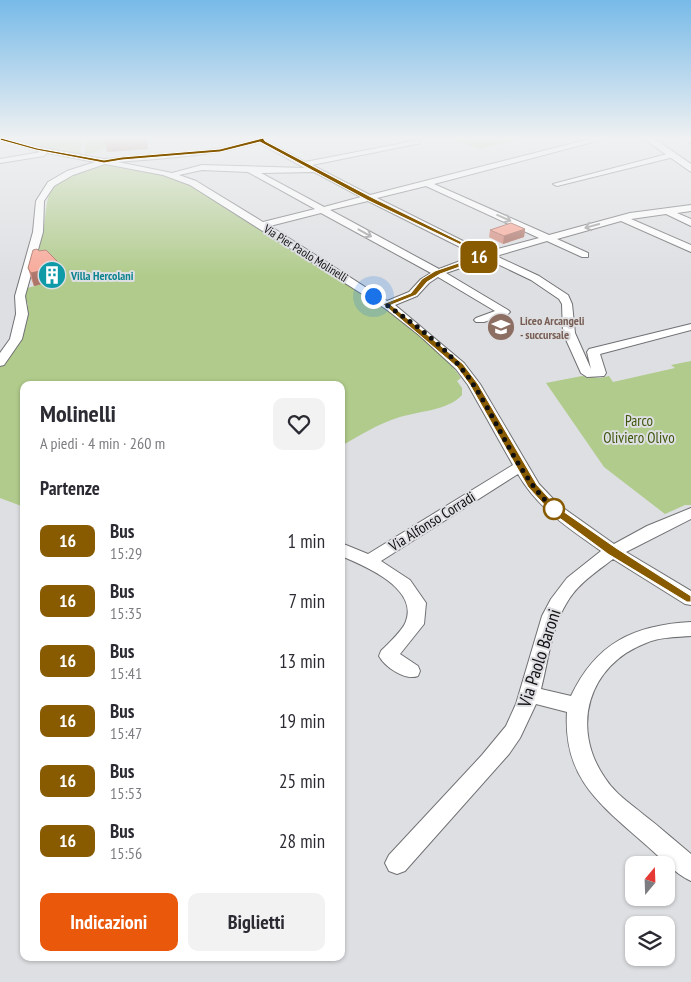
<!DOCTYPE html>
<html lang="it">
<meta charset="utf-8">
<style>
:root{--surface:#fff;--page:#f2f2f3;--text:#2b2b33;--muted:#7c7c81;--accent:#ea580c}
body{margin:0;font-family:"PT Sans Narrow",sans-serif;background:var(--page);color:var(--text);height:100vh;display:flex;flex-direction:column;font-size:19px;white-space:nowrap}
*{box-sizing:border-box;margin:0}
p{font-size:16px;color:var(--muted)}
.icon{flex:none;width:28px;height:28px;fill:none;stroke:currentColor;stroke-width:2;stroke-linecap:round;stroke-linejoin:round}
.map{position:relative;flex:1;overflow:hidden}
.panel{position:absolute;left:20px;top:381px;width:325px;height:580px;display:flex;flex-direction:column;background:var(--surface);border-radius:10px;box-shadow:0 1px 4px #0004}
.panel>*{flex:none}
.badge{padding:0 10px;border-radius:8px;font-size:18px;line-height:32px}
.needle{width:32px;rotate:19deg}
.fabs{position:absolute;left:625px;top:856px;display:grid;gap:10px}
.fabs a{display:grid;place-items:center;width:50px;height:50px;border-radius:10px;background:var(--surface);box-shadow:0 1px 4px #0004;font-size:25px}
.you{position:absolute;width:25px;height:25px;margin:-12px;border:4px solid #fff;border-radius:50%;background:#1a73e8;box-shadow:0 0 0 8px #1a73e833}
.map>.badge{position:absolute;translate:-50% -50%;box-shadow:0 0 0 2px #fff}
h2{padding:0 20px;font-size:19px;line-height:45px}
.round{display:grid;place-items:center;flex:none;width:52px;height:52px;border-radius:10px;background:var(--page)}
.headline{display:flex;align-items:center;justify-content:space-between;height:85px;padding:0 20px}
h1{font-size:24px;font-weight:700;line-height:38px}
.button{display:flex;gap:10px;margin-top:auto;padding:10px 20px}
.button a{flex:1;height:58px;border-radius:10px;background:var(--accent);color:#fff;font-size:20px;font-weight:700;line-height:58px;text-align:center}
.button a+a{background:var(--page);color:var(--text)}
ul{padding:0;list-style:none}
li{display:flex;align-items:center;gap:15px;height:60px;padding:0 20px}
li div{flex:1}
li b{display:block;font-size:19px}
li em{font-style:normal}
li .badge{min-width:55px;font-weight:700;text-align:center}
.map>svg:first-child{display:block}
.green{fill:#b0cb8b}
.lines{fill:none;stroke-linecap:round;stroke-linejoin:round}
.minor-casing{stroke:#707174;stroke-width:2}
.major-casing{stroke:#707174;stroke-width:2}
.minor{fill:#fff;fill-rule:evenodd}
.major{fill:#fff;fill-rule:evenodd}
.wall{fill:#d59184}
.shaded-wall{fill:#ae766b}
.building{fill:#f8a999;stroke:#ae766b}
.oneway{stroke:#9f9fa0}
.line{fill:#885b00;stroke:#fff}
.walk{stroke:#101011;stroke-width:5;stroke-dasharray:0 9}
.stop-dot{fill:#fff;stroke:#885b00;stroke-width:2.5}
.labels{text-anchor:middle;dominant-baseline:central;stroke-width:4;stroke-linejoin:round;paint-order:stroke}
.far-street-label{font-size:12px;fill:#101011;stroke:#dedfe2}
.far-culture-label{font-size:12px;font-weight:bold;fill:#0d838f;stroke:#dedfe2;text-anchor:start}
.far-education-label{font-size:12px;font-weight:bold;fill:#785e54;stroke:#dedfe2;text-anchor:start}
.park-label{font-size:15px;fill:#3e560b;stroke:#dedfe2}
.street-label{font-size:15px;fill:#101011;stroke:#dedfe2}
.near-street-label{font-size:18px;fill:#101011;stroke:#dedfe2}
</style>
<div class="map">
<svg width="691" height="982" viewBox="0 0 691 982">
<rect width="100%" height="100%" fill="#dedfe2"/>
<path class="green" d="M 41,139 L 83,139 L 80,155 L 17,143 Z
M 85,139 L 108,139 L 106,140 L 105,149 L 85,155 Z
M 454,139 L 519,139 L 480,149 Z
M 105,164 L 163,174 L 182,180 L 380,302 C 410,323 440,347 461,378 L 457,381 L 462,388 L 462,395 C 448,411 417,411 397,418 C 378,424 359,436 341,446 L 341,385 L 24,385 L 24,507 L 0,498 L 0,367 L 20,343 L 28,304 L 25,298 L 27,288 L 35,286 C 31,280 30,270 31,264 C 33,252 40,242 43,231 C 47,215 44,193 58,181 C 70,171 91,168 105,164 Z
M 691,361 L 691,505 L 685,505 L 665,514 L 604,467 L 546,383 L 582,376 L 600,378 L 609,376 L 613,382 L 675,368 L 671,365 Z"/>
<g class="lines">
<defs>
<path id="minor" d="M 0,139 L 11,139 L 38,147 L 104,159 L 201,151 L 228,147 L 254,139 L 267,139 L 266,141 L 305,162 L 419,140 L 419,144 L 416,144 L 312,165 L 370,195 L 590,139 L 604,139 L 434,184 L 549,235 L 630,213 L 691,205 L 691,211 L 677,213 L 691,219 L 691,226 L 666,214 L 631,219 L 691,245 L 691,252 L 621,221 L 557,239 L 588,253 L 588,257 L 582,257 L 547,241 L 496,256 L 539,276 L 568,295 L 572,304 L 575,333 L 591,369 L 587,352 L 589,349 L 691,324 L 691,330 L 600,354 L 606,373 L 604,376 L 587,377 L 581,373 L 563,333 L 562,304 L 559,299 L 531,280 L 487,259 L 446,273 L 508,310 L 510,312 L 508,314 L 484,322 L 476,322 L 474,320 L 476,318 L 495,311 L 438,277 L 429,283 L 417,296 L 395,305 L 464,363 L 480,384 L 539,484 L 559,505 L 614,544 L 647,526 L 691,508 L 691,519 L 626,552 L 691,591 L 691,605 L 685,604 L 613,559 C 596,572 576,585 566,604 C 551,629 548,662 541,689 L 571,696 C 596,643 634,625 691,622 L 691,636 C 676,637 660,637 646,643 C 588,665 570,728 605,778 C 615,794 630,803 644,815 C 660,827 675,841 691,854 L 691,881 C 674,873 660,857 646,845 C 601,805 563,779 567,712 L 536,704 L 520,738 L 509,754 L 405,871 L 397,874 L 389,871 L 385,863 L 389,855 L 482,755 L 506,726 L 516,704 L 542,616 L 551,599 L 567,578 L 601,551 C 570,529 538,509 518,474 L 381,561 L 410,580 L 426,603 L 424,624 L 400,654 L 418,666 L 420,671 L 418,676 C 405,681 385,667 379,656 L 381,651 C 388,644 404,629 406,621 C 418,588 365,566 341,556 L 341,543 L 368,554 L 513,465 L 468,385 L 456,369 L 419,335 L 386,309 L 190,185 L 163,175 L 105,164 L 73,175 L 54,186 L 44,201 L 43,232 L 25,296 L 28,314 L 22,339 L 4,365 L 0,366 L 0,353 L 10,339 L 16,314 L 15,296 L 33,232 L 36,201 L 48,182 L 67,171 L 95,162 L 47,153 L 44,156 L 0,163 L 0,159 L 41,152 ZM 259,143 L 305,168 L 202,165 L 172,173 L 118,162 C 165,158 213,156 259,143 ZM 202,170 L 248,172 L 315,209 L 263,222 L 196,181 L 179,175 ZM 314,172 L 361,197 L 324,207 L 261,173 ZM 426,186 L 539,238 L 490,251 L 483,251 L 377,198 ZM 368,201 L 476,255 L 439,269 L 330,210 ZM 321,213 L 431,273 L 421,279 L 409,292 L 387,301 L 270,226 Z
M 671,153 L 674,153 L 674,157 L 557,186 L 553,184 Z"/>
<path id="major" d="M 644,139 L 655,139 L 691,164 L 691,172 Z
M 686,139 L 691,139 L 691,143 Z"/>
</defs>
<use href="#minor" class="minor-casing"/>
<use href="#major" class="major-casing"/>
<use href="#minor" class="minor"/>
<use href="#major" class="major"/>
</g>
<path class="wall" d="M 525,229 L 524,237 L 503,244 L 489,237 L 490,230 Z
M 39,251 L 62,266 L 65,278 L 34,286 L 32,281 L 28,268 Z"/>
<path class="shaded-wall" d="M 137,139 L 147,139 L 148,149 L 107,152 L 105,142 Z
M 525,229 L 524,237 L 503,244 L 504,236 Z
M 62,266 L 65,278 L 34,286 L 31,273 Z"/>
<path class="building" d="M 105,139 L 137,139 L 105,142 Z
M 511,223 L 525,229 L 504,236 L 490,230 Z
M 37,249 L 39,251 L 46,250 L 62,266 L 31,273 L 28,268 L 33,250 Z"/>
<defs><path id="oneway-shaft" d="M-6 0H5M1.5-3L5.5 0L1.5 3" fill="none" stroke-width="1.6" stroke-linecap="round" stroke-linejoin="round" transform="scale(1.25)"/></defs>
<g class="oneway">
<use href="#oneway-shaft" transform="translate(504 218) rotate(24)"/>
<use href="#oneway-shaft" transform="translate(592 226) rotate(165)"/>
<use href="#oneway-shaft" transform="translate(365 233) rotate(29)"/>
</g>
<linearGradient id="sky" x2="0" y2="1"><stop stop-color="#77bae8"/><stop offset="0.5" stop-color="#f0f1f2"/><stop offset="1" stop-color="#f0f1f2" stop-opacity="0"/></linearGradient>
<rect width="691" height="277" fill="url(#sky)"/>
<path class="line" d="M 1,138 L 37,148 L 104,160 L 122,157 L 220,149 L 263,138 L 265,141 L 371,197 L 482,252 L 492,252 L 493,258 L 479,260 L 440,274 L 427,282 L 416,295 L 391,305 L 463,364 L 478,384 L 537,485 L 557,507 L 616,548 L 691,596 L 691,602 L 687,602 L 608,554 L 550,511 L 528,487 L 470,385 L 457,367 L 383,304 L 411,293 L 422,279 L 435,271 L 482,255 L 367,200 L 260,142 L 220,152 L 122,160 L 104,163 L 36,150 L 0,140 Z"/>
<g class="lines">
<path class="walk" d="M 373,296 C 408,319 449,347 473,384 C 500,425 518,476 554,509"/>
</g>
<defs>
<symbol id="building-disc" viewBox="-11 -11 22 22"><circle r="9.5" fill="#0f9aa8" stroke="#dedfe2"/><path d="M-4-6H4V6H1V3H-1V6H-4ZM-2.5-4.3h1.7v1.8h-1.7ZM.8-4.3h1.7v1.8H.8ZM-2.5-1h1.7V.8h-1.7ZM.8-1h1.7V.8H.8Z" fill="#fff"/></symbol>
<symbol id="school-disc" viewBox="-11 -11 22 22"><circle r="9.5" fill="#8d6e63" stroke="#dedfe2"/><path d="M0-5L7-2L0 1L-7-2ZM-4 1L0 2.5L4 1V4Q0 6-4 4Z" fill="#fff"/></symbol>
</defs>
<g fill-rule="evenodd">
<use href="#building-disc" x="36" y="259" width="32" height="32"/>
<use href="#school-disc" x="485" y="311" width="32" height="32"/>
</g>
<circle class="stop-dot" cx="554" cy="509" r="10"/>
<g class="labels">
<g class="far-street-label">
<text transform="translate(306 253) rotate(32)">Via Pier Paolo Molinelli</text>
</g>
<g class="far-culture-label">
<text x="71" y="275">Villa Hercolani</text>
</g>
<g class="far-education-label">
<text x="520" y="320">Liceo Arcangeli<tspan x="520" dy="14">- succursale</tspan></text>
</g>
<g class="park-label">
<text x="639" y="420">Parco<tspan x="639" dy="17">Oliviero Olivo</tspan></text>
</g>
<g class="street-label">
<text transform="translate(432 521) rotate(-32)">Via Alfonso Corradi</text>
</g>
<g class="near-street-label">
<text transform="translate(539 658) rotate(-72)">Via Paolo Baroni</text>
</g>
</g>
</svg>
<div class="fabs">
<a><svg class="needle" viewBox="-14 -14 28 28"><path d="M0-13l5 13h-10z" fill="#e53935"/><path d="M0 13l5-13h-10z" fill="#7c7c81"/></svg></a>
<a><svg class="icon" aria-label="layers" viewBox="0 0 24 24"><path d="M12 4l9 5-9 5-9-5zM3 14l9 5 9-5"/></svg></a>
</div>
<div class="you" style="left:373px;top:296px"></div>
<b class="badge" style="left:479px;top:257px;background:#885b00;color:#fff">16</b>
<section class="panel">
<div class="headline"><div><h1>Molinelli</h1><p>A piedi · 4 min · 260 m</p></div><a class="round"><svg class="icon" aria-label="heart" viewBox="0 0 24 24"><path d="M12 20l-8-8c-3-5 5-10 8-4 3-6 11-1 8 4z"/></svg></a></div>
<h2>Partenze</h2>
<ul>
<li><span class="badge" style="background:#885b00;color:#fff">16</span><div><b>Bus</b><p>15:29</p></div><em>1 min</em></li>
<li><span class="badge" style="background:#885b00;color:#fff">16</span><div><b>Bus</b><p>15:35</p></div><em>7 min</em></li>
<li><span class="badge" style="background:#885b00;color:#fff">16</span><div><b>Bus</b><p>15:41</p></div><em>13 min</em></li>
<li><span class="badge" style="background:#885b00;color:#fff">16</span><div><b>Bus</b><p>15:47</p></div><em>19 min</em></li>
<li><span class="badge" style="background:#885b00;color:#fff">16</span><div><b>Bus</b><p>15:53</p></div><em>25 min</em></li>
<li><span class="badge" style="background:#885b00;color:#fff">16</span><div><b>Bus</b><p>15:56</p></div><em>28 min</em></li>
</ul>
<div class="button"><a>Indicazioni</a><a>Biglietti</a></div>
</section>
</div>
